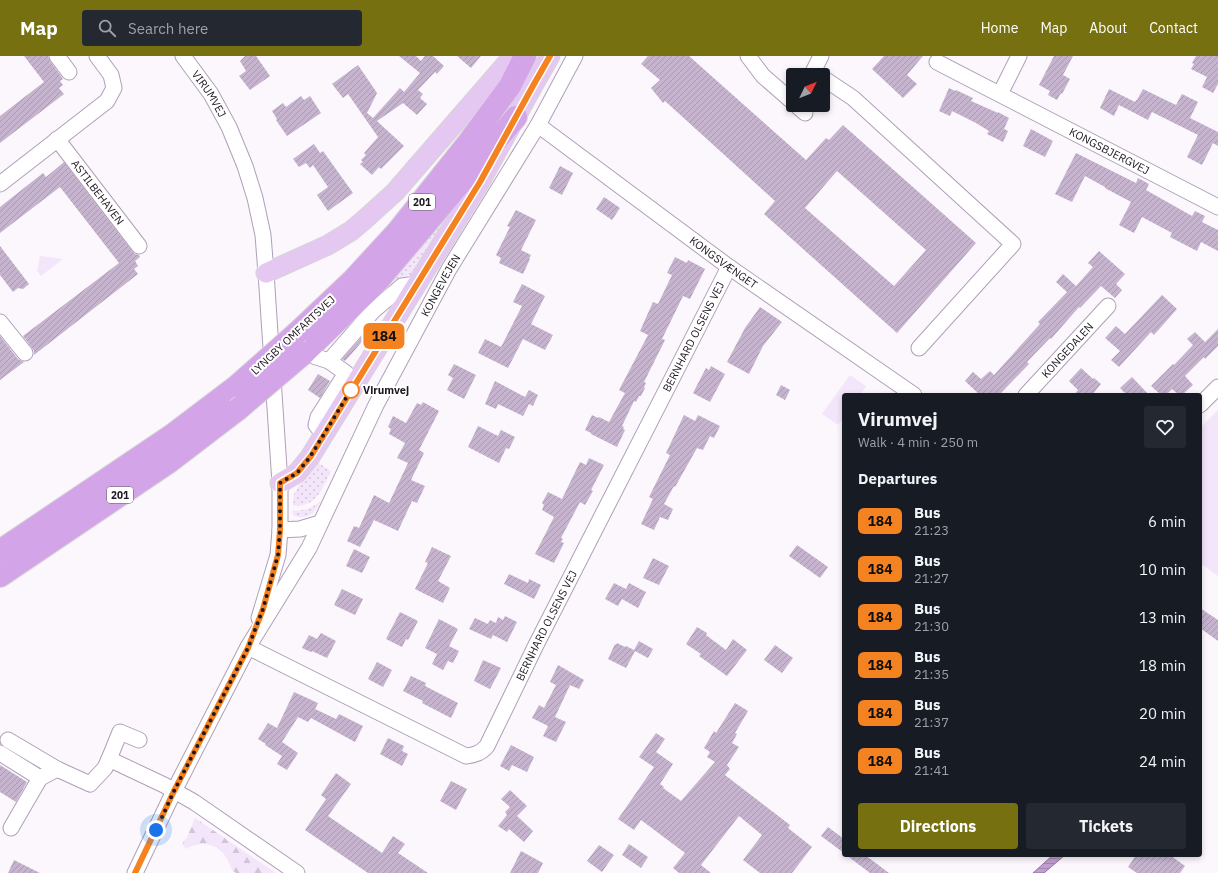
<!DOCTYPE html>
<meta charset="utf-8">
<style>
:root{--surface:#171b24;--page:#242831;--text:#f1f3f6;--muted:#9ea1a6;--accent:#767010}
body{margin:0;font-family:"IBM Plex Sans",sans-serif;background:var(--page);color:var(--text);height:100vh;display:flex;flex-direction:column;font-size:15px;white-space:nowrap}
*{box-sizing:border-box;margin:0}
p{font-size:13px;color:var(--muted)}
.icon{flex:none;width:22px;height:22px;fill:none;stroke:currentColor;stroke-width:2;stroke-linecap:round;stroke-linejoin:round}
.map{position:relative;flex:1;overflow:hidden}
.panel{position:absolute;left:842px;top:337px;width:360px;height:464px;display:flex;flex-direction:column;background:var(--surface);border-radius:4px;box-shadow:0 2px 6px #0003}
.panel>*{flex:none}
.badge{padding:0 8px;border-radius:6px;font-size:14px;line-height:26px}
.needle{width:26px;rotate:47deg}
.fabs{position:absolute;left:786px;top:12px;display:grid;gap:8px}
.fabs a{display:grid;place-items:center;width:44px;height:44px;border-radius:4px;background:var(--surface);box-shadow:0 2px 6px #0003;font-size:20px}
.you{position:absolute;width:20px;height:20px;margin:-10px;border:3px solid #fff;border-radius:50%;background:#1a73e8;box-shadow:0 0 0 6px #1a73e833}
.map>.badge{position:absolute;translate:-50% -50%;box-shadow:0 0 0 2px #fff}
h2{padding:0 16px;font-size:15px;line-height:36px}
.round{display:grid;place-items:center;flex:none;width:42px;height:42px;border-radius:4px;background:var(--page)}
.headline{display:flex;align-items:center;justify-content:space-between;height:68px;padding:0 16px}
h1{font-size:19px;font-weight:700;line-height:30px}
.cta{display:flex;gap:8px;margin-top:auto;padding:8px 16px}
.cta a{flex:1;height:46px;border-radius:4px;background:var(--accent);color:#fff;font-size:16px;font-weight:700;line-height:46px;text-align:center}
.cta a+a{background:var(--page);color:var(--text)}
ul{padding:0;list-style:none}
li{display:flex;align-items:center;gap:12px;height:48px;padding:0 16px}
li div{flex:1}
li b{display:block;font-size:15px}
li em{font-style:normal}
li .badge{min-width:44px;font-weight:700;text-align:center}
header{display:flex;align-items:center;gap:24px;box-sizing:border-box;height:56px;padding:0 20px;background:var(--accent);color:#fff}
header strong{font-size:19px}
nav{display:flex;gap:22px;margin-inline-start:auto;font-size:14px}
.search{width:280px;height:36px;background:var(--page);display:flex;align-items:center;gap:10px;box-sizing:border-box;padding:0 14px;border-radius:4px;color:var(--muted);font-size:15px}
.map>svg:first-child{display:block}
.grass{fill:url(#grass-dots)}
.forest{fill:url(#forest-firs)}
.park{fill:#f3e5fa}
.water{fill:url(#water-rules);stroke:#90759c}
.building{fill:url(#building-hatch);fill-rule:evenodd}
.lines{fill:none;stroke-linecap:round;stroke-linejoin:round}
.minor-casing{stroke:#b09fb8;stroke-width:17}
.major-casing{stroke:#d6d5d7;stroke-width:21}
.highway-casing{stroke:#d6d5d7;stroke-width:24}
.minor{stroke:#fff;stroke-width:15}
.major{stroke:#e5c8f1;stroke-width:19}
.highway{stroke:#d4a4e8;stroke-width:22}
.highway-bridge-casing{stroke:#d6d5d7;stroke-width:24;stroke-linecap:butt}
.highway-bridge{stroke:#d4a4e8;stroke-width:22}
.line-casing{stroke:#fff;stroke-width:9}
.line{stroke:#f58220;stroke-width:6}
.walk{stroke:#1e1721;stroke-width:4;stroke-dasharray:0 7.2}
.stop-dot{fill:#fff;stroke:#f58220;stroke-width:2}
.labels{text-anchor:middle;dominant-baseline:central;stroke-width:4;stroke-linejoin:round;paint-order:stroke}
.shield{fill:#fff;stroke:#625d64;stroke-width:1}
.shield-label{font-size:10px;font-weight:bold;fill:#1e1721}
.street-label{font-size:11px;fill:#1e1721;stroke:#fff}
.stop-label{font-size:11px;font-weight:bold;fill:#1e1721;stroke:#fff;text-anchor:start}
</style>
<header>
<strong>Map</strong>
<div class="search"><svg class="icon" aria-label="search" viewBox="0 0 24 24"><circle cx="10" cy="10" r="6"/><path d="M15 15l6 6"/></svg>Search here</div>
<nav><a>Home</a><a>Map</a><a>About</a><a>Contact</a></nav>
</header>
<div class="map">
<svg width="1218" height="817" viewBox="0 0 1218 817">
<defs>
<pattern id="grass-dots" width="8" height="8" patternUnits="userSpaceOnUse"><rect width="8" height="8" fill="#f3e5fa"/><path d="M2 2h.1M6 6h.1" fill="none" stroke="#d0c4d6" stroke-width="1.8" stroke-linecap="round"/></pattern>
<pattern id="forest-firs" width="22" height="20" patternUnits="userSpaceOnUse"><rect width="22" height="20" fill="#f3e5fa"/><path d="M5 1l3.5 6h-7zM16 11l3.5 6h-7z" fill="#d0c4d6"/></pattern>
<pattern id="water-rules" width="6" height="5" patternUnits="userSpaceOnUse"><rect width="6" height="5" fill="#c19dd1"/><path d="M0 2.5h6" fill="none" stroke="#a586b3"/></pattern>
<pattern id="building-hatch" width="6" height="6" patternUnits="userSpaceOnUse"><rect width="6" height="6" fill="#c6b4ce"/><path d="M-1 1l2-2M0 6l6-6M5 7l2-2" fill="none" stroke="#aa9ab1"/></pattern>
</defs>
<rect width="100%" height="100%" fill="#fbf7fc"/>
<path class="grass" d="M 484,111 L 413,218 L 389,226 Z
M 314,404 L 331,415 C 325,427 319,444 306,448 C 302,450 297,449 293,450 L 294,438 Z
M 321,445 C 316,454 311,462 299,461 C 294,460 293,460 292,455 C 304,455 312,452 321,445 Z"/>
<path class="forest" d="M 195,762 L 276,817 L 236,817 L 233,815 C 230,811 229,805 226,801 C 216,786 200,785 186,793 L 182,788 L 187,781 Z"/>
<path class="park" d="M 40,200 L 63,203 L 41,220 L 37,215 Z
M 850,319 L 866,330 L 860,339 L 844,339 L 844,361 L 838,369 L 822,358 Z
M 1218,354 L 1218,520 L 1200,507 L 1200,372 Z"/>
<path class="water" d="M 1053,799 L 1065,799 L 1044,817 L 1033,817 Z"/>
<path class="building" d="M 24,0 L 48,0 L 50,5 L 63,23 L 60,25 L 63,29 L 59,32 L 64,38 L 0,87 L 0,60 L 44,26 Z
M 245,0 L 256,0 L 270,20 L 250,34 L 239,20 L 246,15 L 240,5 Z
M 399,0 L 416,0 L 421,5 L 425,0 L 433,0 L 444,10 L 437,18 L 435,16 L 418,34 L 423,38 L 420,42 L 427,48 L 417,59 L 403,47 L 377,65 L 404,90 L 381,113 L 379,111 L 372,119 L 360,108 L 363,106 L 361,104 L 366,99 L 364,97 L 378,81 L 348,38 L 343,42 L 332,28 L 358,9 L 377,37 L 367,57 L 373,62 L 400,32 L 404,36 L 420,17 Z
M 457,0 L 481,0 L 471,12 Z
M 648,0 L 689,0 L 806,104 L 826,82 L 829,84 L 843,69 L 976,187 L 897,277 L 764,158 L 775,145 L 665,45 L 663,47 L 651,32 L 660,24 L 641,8 ZM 837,115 L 926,194 L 894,230 L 805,152 Z
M 884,0 L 923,0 L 907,19 L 917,28 L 903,42 L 872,13 Z
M 1054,0 L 1073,0 L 1063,19 L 1070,23 L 1062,38 L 1061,37 L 1057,44 L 1048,39 L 1050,35 L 1039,29 Z
M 1196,0 L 1218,0 L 1218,28 L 1213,37 L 1202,31 L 1207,21 L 1191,13 L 1194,8 L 1192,7 Z
M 949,32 L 955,35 L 956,34 L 973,42 L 971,45 L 998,57 L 998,56 L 1009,62 L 1004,73 L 1008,75 L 1003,86 L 987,78 L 989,75 L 976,67 L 952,55 L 950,60 L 939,55 Z
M 1109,33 L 1135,46 L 1136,44 L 1137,44 L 1143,33 L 1176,49 L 1182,38 L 1198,46 L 1190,62 L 1218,76 L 1218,90 L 1213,87 L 1202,109 L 1187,101 L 1198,79 L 1152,56 L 1148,64 L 1119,49 L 1114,60 L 1100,52 Z
M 301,40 L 304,44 L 310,40 L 321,57 L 287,80 L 276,64 L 277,63 L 272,55 L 283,47 L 286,51 Z
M 1031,73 L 1053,85 L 1045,101 L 1023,90 Z
M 314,88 L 320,97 L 323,95 L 353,137 L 328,155 L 317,139 L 328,131 L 313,109 L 310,112 L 306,107 L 299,111 L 293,103 Z
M 1076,97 L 1136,127 L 1138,122 L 1149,128 L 1146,134 L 1192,160 L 1195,155 L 1205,160 L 1202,166 L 1218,174 L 1218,195 L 1201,186 L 1197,195 L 1170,181 L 1172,177 L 1142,161 L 1134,177 L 1119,169 L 1131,146 L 1105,132 L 1105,131 L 1085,120 L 1072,146 L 1055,138 Z
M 64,106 L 132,195 L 135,198 L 139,199 L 140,201 L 135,205 L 138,210 L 134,213 L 138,218 L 34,299 L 34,295 L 32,292 L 23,280 L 119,207 L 60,131 L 0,177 L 0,151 L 43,117 L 46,121 Z
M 560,110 L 573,117 L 562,139 L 549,132 Z
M 604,141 L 620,152 L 612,164 L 596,153 Z
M 516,154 L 536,164 L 521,194 L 531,199 L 529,203 L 530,203 L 523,218 L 499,207 L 501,202 L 496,199 L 510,171 L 507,170 Z
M 0,190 L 29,228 L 23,233 L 18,232 L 13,236 L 0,219 Z
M 1099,195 L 1125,218 L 1116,228 L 1122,234 L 1115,242 L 1101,230 L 1080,252 L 1079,251 L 1051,283 L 1050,282 L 1027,306 L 1029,308 L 999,339 L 980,339 L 965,325 L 973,316 L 981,323 L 990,315 L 994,319 L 1040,268 L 1038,266 L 1067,236 L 1056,226 L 1063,218 L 1076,230 L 1093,211 L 1088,207 Z
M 675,201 L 687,207 L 688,204 L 705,213 L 690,243 L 683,240 L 662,283 L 665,284 L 644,326 L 646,327 L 644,331 L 645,332 L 641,340 L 639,340 L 636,346 L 634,345 L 622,370 L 624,371 L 623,373 L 625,374 L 617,391 L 591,378 L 591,377 L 585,374 L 592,359 L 598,362 L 599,361 L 609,366 L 625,337 L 619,334 L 648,279 L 640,275 L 653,246 L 658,248 L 672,219 L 667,217 Z
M 522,228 L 545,240 L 531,268 L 553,279 L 545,294 L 523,283 L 508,312 L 478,297 L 485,283 L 501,291 L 522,250 L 513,246 Z
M 1162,239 L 1177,253 L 1154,279 L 1151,276 L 1119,311 L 1111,304 L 1120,295 L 1105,282 L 1116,270 L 1125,278 Z
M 760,251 L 782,266 L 763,290 L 749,318 L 727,306 L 745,272 Z
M 1218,273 L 1218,290 L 1205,303 L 1204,301 L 1185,320 L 1193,329 L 1182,339 L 1179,339 L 1172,333 L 1166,339 L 1161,339 L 1151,330 L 1173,308 L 1174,309 L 1193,289 L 1187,283 L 1195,276 L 1205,286 Z
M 367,275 L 369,277 L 354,295 L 345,305 L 342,303 Z
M 0,280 L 18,303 L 24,306 L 0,324 Z
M 454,308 L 476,319 L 464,343 L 447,334 L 453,322 L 448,319 Z
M 711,310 L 725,318 L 710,346 L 693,337 L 706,312 L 709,314 Z
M 1081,312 L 1093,323 L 1094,322 L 1101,328 L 1092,339 L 1074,339 L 1078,334 L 1069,325 Z
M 318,318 L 330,325 L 320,342 L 308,334 Z
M 1132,321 L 1149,339 L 1127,339 L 1120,332 Z
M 495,325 L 525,341 L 529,334 L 538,339 L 533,350 L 529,348 L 523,360 L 498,348 L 496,353 L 485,348 Z
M 781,329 L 790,334 L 785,344 L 776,339 Z
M 423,346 L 439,355 L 419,394 L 424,397 L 411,424 L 425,430 L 417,447 L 412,445 L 398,475 L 374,464 L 360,491 L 347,485 L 354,470 L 359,472 L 374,439 L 389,447 L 408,407 L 397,402 L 405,387 L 389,378 L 391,373 L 388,371 L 393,360 L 406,367 L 417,347 L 421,349 Z
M 684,359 L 695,365 L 698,359 L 720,370 L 714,382 L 710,380 L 703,394 L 697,392 L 675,431 L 674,430 L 664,448 L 673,453 L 668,464 L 660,461 L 654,474 L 641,468 L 653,443 L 649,441 L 670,399 L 666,397 Z
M 478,370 L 498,380 L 501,374 L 515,381 L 509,393 L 506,392 L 499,407 L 468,391 Z
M 589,402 L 604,409 L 591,434 L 593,435 L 585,449 L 580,446 L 561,482 L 563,483 L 561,486 L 564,487 L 554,507 L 535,498 L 554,461 L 542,454 L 544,449 L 542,447 L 548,436 L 562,443 L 580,406 L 586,409 Z
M 797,489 L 828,511 L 820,522 L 789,500 Z
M 432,491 L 451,500 L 438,525 L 450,532 L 443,547 L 415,533 L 428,507 L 425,506 Z
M 354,493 L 370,501 L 362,517 L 346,510 Z
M 653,502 L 669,510 L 659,529 L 643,522 Z
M 509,518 L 528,527 L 529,523 L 541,529 L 534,543 L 504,528 Z
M 614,527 L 626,533 L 629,527 L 646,536 L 638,552 L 622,543 L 618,550 L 605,543 Z
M 342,533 L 363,543 L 355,559 L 334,549 Z
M 1200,552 L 1218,564 L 1218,585 L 1200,572 Z
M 400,556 L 418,565 L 408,584 L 406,583 L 402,591 L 386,583 Z
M 505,560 L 517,566 L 507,586 L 493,579 L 491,583 L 469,573 L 475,562 L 488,568 L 490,564 L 496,567 L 498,561 L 503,564 Z
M 439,563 L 458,573 L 449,590 L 459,595 L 453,607 L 448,605 L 443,614 L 432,608 L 437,598 L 425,592 Z
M 697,571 L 707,577 L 706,579 L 726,594 L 733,583 L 747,594 L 727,620 L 699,600 L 701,598 L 686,588 Z
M 321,577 L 336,585 L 327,602 L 312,595 L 311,596 L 302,592 L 309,579 L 317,583 Z
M 639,585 L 653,593 L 648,602 L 635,595 L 626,612 L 608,603 L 615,588 L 616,589 L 617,587 L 625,591 L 626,590 L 634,594 Z
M 775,589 L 793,602 L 782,617 L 764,604 Z
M 483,604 L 501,612 L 490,633 L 474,625 Z
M 377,606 L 392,614 L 383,631 L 368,623 Z
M 558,609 L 584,624 L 579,633 L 570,629 L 555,661 L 566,666 L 556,686 L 543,680 L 548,670 L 532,662 L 539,649 L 544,652 L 556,629 L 550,626 Z
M 411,620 L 426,627 L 425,630 L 458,647 L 451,662 L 422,647 L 423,645 L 403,635 Z
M 294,636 L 318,647 L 315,653 L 336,663 L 339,658 L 363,670 L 355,686 L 311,662 L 308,666 L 298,661 L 282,686 L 298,697 L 287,714 L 277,708 L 282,700 L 265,689 L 266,688 L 258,683 L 268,667 L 277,672 Z
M 735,647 L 748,655 L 735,677 L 737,678 L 732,687 L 739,691 L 727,709 L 730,713 L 725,719 L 790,769 L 788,772 L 812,791 L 792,817 L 760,817 L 743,804 L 762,779 L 739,760 L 701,809 L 711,817 L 679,817 L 673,812 L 685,797 L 641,764 L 634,774 L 618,763 L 654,711 L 639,701 L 656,677 L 665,683 L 656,696 L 673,708 L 660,728 L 664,731 L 663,732 L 681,745 L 715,706 L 707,701 L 710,696 L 704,692 L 714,675 L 716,677 Z
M 388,682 L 404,690 L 402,695 L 408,698 L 402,710 L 380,698 Z
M 511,689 L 534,701 L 527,716 L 512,709 L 509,715 L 500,710 Z
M 0,709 L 27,726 L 16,746 L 0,736 Z
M 336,717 L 351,728 L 328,760 L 382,797 L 393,780 L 405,788 L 398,797 L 428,817 L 368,817 L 305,774 L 326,743 L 321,739 Z
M 451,725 L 467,733 L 456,754 L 440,745 Z
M 510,734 L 527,750 L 517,760 L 533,775 L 524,786 L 509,773 L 507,776 L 498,770 L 507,759 L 505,756 L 510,751 L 501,743 Z
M 828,771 L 844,783 L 844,797 L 821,780 Z
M 629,788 L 648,801 L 641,812 L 622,799 Z
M 599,789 L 614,799 L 602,816 L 587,805 Z
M 521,795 L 543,807 L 538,817 L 510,817 Z
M 846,799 L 865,799 L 889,817 L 870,817 Z
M 1136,799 L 1170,799 L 1185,810 L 1180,817 L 1137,817 L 1128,811 Z
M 14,804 L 40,817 L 8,817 Z"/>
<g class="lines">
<defs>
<g id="minor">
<path d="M 57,0 L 69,16"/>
<path id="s1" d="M 183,0 L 211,38 L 229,71 L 245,110 L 255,142 L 263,179 L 266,217 L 280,427 L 280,474 L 278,499 L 259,562"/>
<path d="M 748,0 L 763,20 L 793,46"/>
<path id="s2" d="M 937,6 L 1218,151"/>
<path d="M 818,19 L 813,16 L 821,0"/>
<path d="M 823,22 L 853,42 L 1013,188 L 919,292"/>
<path d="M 1000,38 L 1019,0"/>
<path d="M 796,49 L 805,57"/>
<path id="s3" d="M 538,69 L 729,211 L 914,339"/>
<path id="s4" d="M 57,83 L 139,190"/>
<path d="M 0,128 L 107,45 L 114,32 L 111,19 L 97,0"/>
<path d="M 0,266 L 25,297"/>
<path d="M 304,297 L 329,305 L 346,317 L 318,361 L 316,369 L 324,379"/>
<path d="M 329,305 L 373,255 L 402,230 L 416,228"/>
<path id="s5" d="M 1026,339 L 1108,250"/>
<path d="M 1200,349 L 1218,331"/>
<path d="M 280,474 L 300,473 L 320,467"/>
<path id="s6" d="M 248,591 L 466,700 C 475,699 481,697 487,690 L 536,589 L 729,211"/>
<path d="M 8,684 L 57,713 L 90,728 L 105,712 L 109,703 L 164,729 L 194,746 L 297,817"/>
<path d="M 0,697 L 40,722 L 57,713"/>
<path d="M 109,703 L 120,676 L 139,684"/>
<path d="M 11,772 L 40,722"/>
<path id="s7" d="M 135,817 L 174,735 L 248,591 L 309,492 L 376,349 L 449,213 L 538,69 L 575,0"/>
</g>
<path id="major" d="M 266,217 L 328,189 L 351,175 L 364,164 L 395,136 L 513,0
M 280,427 L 297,417 L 310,401 L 480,126 L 534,28 L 550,0"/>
<path id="highway" d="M 298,276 L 353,224 L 398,175 L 468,87 L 510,30 L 525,0
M 304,297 L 376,227 L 516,61
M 0,495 L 171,380 L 237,330
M 0,520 L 169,406 L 237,354"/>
</defs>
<use href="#minor" class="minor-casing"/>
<use href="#major" class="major-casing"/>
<use href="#highway" class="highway-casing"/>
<use href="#minor" class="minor"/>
<use href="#major" class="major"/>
<use href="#highway" class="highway"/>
<defs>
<path id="highway-bridge" d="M 237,330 L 298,276
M 237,354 L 304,297"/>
</defs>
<use href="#highway-bridge" class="highway-bridge-casing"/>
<use href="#highway-bridge" class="highway-bridge"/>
</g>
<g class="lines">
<defs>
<path id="line" d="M 135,817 L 174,735 L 248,592 L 263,553 L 278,499 L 280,474 L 280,427 L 297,417 L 311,400 L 480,126 L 534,28 L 550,0"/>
</defs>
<use href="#line" class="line-casing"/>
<use href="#line" class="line"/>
<path class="walk" d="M 156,774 L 174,735 L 248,592 L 263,553 L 278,499 L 280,474 L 280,427 L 297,417 L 310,401 L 351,334"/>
</g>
<circle class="stop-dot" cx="351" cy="334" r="8"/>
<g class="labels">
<g class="shield">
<rect x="409" y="138" width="26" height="16" rx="3"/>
<rect x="107" y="431" width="26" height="16" rx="3"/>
</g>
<g class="shield-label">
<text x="422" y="146">201</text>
<text x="120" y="439">201</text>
</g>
<g class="street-label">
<text stroke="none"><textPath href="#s1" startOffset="46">VIRUMVEJ</textPath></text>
<text stroke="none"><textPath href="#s2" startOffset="194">KONGSBJERGVEJ</textPath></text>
<text stroke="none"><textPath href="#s4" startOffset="67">ASTILBEHAVEN</textPath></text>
<text stroke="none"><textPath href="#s3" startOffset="231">KONGSVÆNGET</textPath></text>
<text stroke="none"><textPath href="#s7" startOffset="663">KONGEVEJEN</textPath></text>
<text transform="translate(293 279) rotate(-43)">LYNGBY OMFARTSVEJ</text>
<text stroke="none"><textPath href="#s6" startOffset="726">BERNHARD OLSENS VEJ</textPath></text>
<text stroke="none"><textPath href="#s5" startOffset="61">KONGEDALEN</textPath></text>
<text stroke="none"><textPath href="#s6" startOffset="402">BERNHARD OLSENS VEJ</textPath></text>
</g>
<g class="stop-label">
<text x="363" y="334">Virumvej</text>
</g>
</g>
</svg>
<div class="fabs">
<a><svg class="needle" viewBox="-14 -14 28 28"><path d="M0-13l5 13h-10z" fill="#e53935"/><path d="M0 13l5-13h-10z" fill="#9ea1a6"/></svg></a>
</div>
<div class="you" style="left:156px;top:774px"></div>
<b class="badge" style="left:384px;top:280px;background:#f58220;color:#111">184</b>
<section class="panel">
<div class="headline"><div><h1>Virumvej</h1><p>Walk · 4 min · 250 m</p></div><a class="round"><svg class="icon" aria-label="heart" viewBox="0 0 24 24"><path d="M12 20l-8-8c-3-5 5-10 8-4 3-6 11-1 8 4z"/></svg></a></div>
<h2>Departures</h2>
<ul>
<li><span class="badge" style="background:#f58220;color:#111">184</span><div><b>Bus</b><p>21:23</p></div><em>6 min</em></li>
<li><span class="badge" style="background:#f58220;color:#111">184</span><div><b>Bus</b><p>21:27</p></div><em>10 min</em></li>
<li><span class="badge" style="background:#f58220;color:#111">184</span><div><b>Bus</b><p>21:30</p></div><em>13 min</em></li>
<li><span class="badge" style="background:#f58220;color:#111">184</span><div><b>Bus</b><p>21:35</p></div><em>18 min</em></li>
<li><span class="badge" style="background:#f58220;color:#111">184</span><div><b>Bus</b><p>21:37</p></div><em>20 min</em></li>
<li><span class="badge" style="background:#f58220;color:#111">184</span><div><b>Bus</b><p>21:41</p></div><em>24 min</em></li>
</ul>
<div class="cta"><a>Directions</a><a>Tickets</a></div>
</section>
</div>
